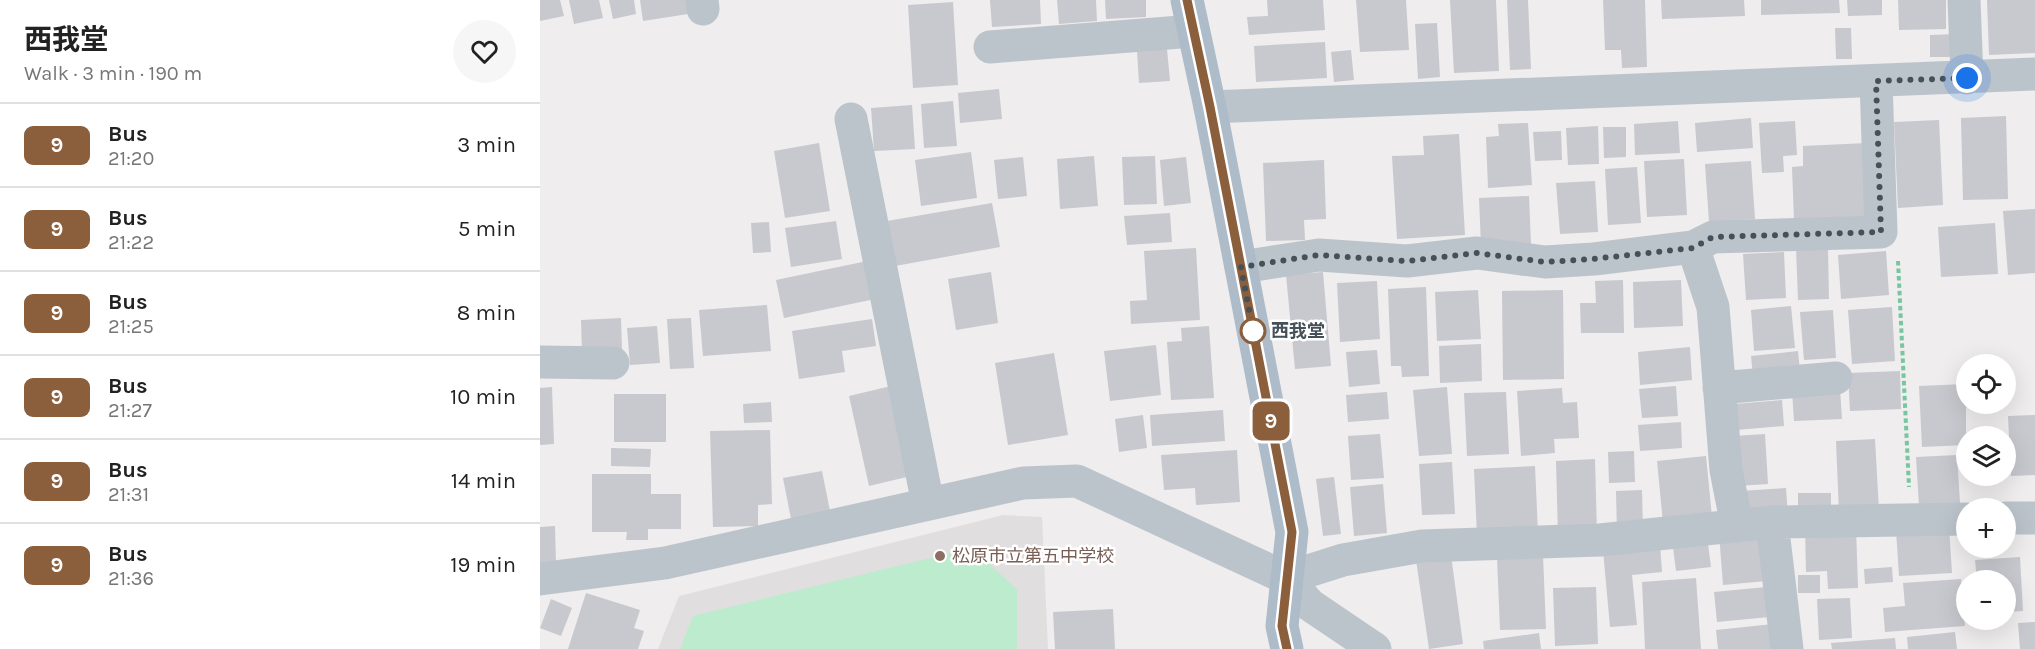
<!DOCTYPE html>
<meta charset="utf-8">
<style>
:root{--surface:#fff;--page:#f6f6f6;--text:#222;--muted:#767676;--line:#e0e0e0}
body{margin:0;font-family:Karla,"Noto Sans JP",sans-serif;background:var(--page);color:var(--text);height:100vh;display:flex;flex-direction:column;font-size:22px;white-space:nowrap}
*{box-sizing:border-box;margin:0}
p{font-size:20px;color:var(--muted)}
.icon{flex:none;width:33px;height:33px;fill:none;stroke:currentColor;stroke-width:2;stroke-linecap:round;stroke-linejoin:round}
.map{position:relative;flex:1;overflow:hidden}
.details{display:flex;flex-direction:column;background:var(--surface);width:540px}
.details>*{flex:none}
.badge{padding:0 12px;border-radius:9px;font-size:21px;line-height:39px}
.tools{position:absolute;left:1416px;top:354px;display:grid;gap:12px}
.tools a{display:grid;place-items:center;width:60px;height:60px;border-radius:50%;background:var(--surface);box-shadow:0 6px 24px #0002;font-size:30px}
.you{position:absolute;width:30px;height:30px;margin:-15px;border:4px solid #fff;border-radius:50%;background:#1a73e8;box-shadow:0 0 0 9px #1a73e833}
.map>.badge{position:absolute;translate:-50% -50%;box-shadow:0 0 0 3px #fff}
.round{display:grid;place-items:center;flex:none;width:63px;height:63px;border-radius:32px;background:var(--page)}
.overview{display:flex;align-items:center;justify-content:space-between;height:102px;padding:0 24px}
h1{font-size:28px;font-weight:700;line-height:45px}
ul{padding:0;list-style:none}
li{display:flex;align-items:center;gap:18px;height:84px;padding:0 24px;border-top:2px solid var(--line)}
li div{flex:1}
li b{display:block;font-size:22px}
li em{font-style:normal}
li .badge{min-width:66px;font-weight:700;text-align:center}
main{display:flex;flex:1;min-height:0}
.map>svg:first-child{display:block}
.education{fill:#e0dede}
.green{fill:#bdebce}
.building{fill:#c7c9cf}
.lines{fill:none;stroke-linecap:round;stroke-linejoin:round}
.path{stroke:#78c69f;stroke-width:4;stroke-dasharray:4.5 3;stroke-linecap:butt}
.minor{stroke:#bcc4cb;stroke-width:33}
.major{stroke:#aebcca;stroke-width:33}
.line-casing{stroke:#fff;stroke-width:14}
.line{stroke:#8b5e3c;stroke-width:9}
.walk{stroke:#465059;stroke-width:6;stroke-dasharray:0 10.8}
.stop-dot{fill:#fff;stroke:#8b5e3c;stroke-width:3}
.education-dot{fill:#8d6e63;stroke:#fff;stroke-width:2}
.labels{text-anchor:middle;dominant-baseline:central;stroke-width:5;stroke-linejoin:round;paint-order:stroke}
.stop-label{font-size:18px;font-weight:bold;fill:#465059;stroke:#fff;text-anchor:start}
.education-label{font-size:18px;fill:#785e54;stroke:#fff;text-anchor:start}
</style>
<main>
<section class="details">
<div class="overview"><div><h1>西我堂</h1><p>Walk · 3 min · 190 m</p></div><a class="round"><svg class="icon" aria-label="heart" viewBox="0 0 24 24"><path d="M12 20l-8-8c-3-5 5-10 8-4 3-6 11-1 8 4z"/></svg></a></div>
<ul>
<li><span class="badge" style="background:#8b5e3c;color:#fff">9</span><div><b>Bus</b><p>21:20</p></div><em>3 min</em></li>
<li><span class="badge" style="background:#8b5e3c;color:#fff">9</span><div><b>Bus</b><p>21:22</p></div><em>5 min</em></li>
<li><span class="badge" style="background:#8b5e3c;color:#fff">9</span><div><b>Bus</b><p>21:25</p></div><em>8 min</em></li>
<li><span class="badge" style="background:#8b5e3c;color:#fff">9</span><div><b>Bus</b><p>21:27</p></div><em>10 min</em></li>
<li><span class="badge" style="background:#8b5e3c;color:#fff">9</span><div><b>Bus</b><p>21:31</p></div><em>14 min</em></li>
<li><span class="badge" style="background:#8b5e3c;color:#fff">9</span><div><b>Bus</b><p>21:36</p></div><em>19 min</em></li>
</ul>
</section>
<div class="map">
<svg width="1495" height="649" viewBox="0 0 1495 649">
<rect width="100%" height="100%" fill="#efeded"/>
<path class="education" d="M 463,515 L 502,517 L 508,649 L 118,649 L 139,596 Z"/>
<path class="green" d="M 431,548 L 477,589 L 477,649 L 140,649 L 153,616 Z"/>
<path class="building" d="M 0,0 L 20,0 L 24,16 L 0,21 Z
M 29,0 L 59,0 L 63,18 L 34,24 Z
M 69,0 L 94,0 L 96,14 L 73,19 Z
M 100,0 L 146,0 L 148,14 L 103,21 Z
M 450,0 L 500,0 L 501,24 L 452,27 Z
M 517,0 L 556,0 L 557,21 L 519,24 Z
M 565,0 L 606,0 L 606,17 L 566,19 Z
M 727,0 L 783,0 L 785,30 L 709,35 L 707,17 L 728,16 Z
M 816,0 L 866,0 L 869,50 L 820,52 Z
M 910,0 L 956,0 L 959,71 L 914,73 Z
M 967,0 L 988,0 L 991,69 L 970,70 Z
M 1063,0 L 1105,0 L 1107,67 L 1082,68 L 1081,50 L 1065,50 Z
M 1121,0 L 1204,0 L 1205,16 L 1122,19 Z
M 1221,0 L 1299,0 L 1300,13 L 1221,15 Z
M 1307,0 L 1342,0 L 1342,15 L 1308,16 Z
M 1358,0 L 1406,0 L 1406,29 L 1359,30 Z
M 1447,0 L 1495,0 L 1495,53 L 1449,55 Z
M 413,2 L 418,85 L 373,88 L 368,5 Z
M 897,23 L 900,77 L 878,79 L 875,24 Z
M 1295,28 L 1311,28 L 1312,59 L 1296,59 Z
M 1417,34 L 1417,49 L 1409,57 L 1390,57 L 1390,35 Z
M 785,42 L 787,78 L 716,82 L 714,46 Z
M 627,49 L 630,81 L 599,83 L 597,51 Z
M 811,50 L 814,80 L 794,82 L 791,52 Z
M 459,89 L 462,119 L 420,123 L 418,93 Z
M 413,101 L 417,146 L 384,148 L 381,104 Z
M 372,105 L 375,149 L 334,151 L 331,108 Z
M 1466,116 L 1468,199 L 1423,200 L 1421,118 Z
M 1211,118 L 1213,148 L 1157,152 L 1155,123 Z
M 1399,120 L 1403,205 L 1358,208 L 1354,122 Z
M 1138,121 L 1140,153 L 1095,155 L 1094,124 Z
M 1255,121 L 1257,155 L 1243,156 L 1244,172 L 1222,173 L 1219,123 Z
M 988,123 L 992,185 L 948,188 L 946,137 L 959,136 L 958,124 Z
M 1058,126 L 1059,164 L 1028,165 L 1026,128 Z
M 1063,127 L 1086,127 L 1086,157 L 1064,158 Z
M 1021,131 L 1022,160 L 995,161 L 993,132 Z
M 919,134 L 925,235 L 857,239 L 852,156 L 884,155 L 883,136 Z
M 279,143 L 290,211 L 245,218 L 234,151 Z
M 1327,143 L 1329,217 L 1254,220 L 1252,167 L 1263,166 L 1263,146 Z
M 431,152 L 437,198 L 381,206 L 375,160 Z
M 554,156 L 558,206 L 520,209 L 517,159 Z
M 615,156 L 617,204 L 584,205 L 582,157 Z
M 483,157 L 487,196 L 458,199 L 454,160 Z
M 646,157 L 651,203 L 624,206 L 620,160 Z
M 1144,159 L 1147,215 L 1107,217 L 1104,161 Z
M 784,160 L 786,219 L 764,220 L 765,240 L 726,241 L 723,163 Z
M 1211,161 L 1215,219 L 1169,222 L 1165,164 Z
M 1097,167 L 1101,223 L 1068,225 L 1065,169 Z
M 1055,181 L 1058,232 L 1020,234 L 1016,183 Z
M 989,196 L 991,244 L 941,246 L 939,198 Z
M 452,203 L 460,247 L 355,266 L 347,221 Z
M 1495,209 L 1495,273 L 1468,275 L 1463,211 Z
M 630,213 L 632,242 L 587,245 L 584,216 Z
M 296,221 L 302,259 L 251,267 L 245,228 Z
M 229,222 L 231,252 L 213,253 L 211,223 Z
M 1455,223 L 1458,274 L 1401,277 L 1398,227 Z
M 1288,247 L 1289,299 L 1258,300 L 1256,248 Z
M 656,248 L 660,320 L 591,324 L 590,301 L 607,300 L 604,251 Z
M 1346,251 L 1349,295 L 1301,299 L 1298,255 Z
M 1244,252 L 1246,298 L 1206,300 L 1203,254 Z
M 327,261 L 335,299 L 244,318 L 236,280 Z
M 451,272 L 458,323 L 416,330 L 408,279 Z
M 783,272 L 791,366 L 755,369 L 746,275 Z
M 1083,280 L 1084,333 L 1041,333 L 1040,303 L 1056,303 L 1055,281 Z
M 1141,280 L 1143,326 L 1094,328 L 1093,282 Z
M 837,281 L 840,339 L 800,342 L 797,283 Z
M 886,287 L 889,376 L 862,377 L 861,366 L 851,366 L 848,289 Z
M 938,290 L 941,339 L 897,341 L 895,292 Z
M 1023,290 L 1024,379 L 963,380 L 962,291 Z
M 227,305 L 231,351 L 163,356 L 159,310 Z
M 1251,306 L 1255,348 L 1214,351 L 1211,310 Z
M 1352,307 L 1355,361 L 1312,364 L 1308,310 Z
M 1293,310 L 1296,358 L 1264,360 L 1260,312 Z
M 81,318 L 82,351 L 42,352 L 41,320 Z
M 151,318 L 154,368 L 130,369 L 127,319 Z
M 332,319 L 336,346 L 302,351 L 305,372 L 259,379 L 252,331 Z
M 117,326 L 120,363 L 90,365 L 87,328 Z
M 669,326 L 674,398 L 631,400 L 627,342 L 642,341 L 641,328 Z
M 941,344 L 942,381 L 900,383 L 899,346 Z
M 616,345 L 621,395 L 570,401 L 564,351 Z
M 1150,347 L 1152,380 L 1100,385 L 1098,352 Z
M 837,350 L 840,384 L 809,387 L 806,352 Z
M 1258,351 L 1260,371 L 1213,376 L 1211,356 Z
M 514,353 L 528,435 L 468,445 L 455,363 Z
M 1360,371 L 1361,409 L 1310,411 L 1308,373 Z
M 1426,384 L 1426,445 L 1382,447 L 1379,386 Z
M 351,386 L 371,476 L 329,486 L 309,396 Z
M 1136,386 L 1138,416 L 1102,418 L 1099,389 Z
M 12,387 L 14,444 L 0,445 L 0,388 Z
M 907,387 L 912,454 L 879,456 L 873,390 Z
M 1022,388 L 1023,403 L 1037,402 L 1039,438 L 1014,439 L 1015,453 L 981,456 L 977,391 Z
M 1300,389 L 1302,419 L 1254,421 L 1252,391 Z
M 847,392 L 849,419 L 808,422 L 806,395 Z
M 966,392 L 969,454 L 927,456 L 924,393 Z
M 74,394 L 126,394 L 126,442 L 74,442 Z
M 1242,400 L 1244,426 L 1196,430 L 1194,404 Z
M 231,402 L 232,422 L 204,423 L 203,404 Z
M 683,410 L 685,441 L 612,446 L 610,415 Z
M 603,415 L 607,448 L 579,452 L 575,419 Z
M 1495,415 L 1495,475 L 1471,476 L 1468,416 Z
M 1141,422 L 1142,448 L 1100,451 L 1098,425 Z
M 230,430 L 232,504 L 218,505 L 218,526 L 173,527 L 170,431 Z
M 840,434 L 844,478 L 811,480 L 808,436 Z
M 1225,434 L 1228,484 L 1197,486 L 1194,436 Z
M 1335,439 L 1339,511 L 1299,513 L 1296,441 Z
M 71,448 L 111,449 L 110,467 L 71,466 Z
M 697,450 L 700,502 L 656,505 L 655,488 L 624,490 L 621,455 Z
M 1094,451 L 1095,482 L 1069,483 L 1068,452 Z
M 1417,455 L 1420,503 L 1379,506 L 1376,457 Z
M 1166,456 L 1172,517 L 1123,523 L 1117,461 Z
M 1055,459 L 1057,534 L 1018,535 L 1016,461 Z
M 912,462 L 915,514 L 882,515 L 879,464 Z
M 995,466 L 998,533 L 937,536 L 934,469 Z
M 282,471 L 291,516 L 252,524 L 243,478 Z
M 52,474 L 111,474 L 111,494 L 141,494 L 141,529 L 108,529 L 108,540 L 86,540 L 87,532 L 52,532 Z
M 794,477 L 801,534 L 783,536 L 776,479 Z
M 843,484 L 847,533 L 814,536 L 810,487 Z
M 1246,488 L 1248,517 L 1200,520 L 1199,491 Z
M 1102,490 L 1103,532 L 1077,533 L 1076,491 Z
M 1258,493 L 1291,493 L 1291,514 L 1258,515 Z
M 15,526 L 16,565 L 0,565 L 0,527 Z
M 1316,527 L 1318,588 L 1288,589 L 1287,571 L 1266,572 L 1265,529 Z
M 1409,527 L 1412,573 L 1359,576 L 1356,530 Z
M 1222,531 L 1226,581 L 1183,585 L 1179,534 Z
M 1167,536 L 1171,567 L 1136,571 L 1132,540 Z
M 1120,544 L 1122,572 L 1092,575 L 1097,625 L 1070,627 L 1063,550 Z
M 911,555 L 923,644 L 889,649 L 876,560 Z
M 1003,555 L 1006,629 L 960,630 L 957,557 Z
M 1480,557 L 1483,611 L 1466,612 L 1466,580 L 1437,580 L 1435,560 Z
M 1352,567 L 1353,582 L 1325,584 L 1324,569 Z
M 1258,575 L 1280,575 L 1280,593 L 1258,593 Z
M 1156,578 L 1161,649 L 1105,649 L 1102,582 Z
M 1421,579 L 1425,626 L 1345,632 L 1343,608 L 1365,606 L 1363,583 Z
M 1056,587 L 1058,644 L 1015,646 L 1013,588 Z
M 1226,587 L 1229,617 L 1177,622 L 1174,592 Z
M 46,593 L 100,610 L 94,628 L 104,631 L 98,649 L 28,649 Z
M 1310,598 L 1312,638 L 1279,640 L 1277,599 Z
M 11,599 L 32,608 L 21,636 L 0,628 Z
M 573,609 L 575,649 L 515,649 L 513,612 Z
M 1495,622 L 1495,649 L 1480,649 L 1478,623 Z
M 1233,624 L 1235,649 L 1178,649 L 1176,630 Z
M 1415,632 L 1417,649 L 1368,649 L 1367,637 Z
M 999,633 L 1001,649 L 944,649 L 943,641 Z
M 1355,638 L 1356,649 L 1292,649 L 1291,643 Z"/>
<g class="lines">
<path class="path" d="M 1358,261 L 1369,487"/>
<path class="minor" d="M 162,0 L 163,9
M 1424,0 L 1427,78
M 450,47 L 653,31
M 670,107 L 1495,74
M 311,119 L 388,504
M 1153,247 L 1173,307 L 1186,470 L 1197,526
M 701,267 L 779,255 L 867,261 L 937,253 L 1005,262 L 1054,259 L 1153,247 L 1173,237 L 1341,232 L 1336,81
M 0,362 L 73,363
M 1179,388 L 1296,378
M 1466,518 L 1495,518
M 1232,522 L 1247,649
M 746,578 L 803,560 L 882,546 L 1060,540 L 1232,522 L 1426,519
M 0,579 L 125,563 L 483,483 L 537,481 L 746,578 L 770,605 L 835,649"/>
<path class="major" d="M 647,0 L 670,107 L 752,532 L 742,626 L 747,649"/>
</g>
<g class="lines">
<defs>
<path id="line" d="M 647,0 L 670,107 L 752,532 L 742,626 L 747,649"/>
</defs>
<use href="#line" class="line-casing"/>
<use href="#line" class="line"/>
<path class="walk" d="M 713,331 L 701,267 L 779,255 L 867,261 L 937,253 L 1005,262 L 1053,259 L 1153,248 L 1173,237 L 1341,232 L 1336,81 L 1427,78"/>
</g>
<circle class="stop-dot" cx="713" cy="331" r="12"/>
<circle class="education-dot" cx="400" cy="556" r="6"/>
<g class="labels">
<g class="stop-label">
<text x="731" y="331">西我堂</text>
</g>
<g class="education-label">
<text x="412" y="556">松原市立第五中学校</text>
</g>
</g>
</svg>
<div class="tools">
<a><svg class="icon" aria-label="locate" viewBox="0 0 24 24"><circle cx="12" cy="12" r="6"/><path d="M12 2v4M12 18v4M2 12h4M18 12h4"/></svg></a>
<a><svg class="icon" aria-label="layers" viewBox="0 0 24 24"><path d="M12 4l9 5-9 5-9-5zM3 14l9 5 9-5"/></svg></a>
<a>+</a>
<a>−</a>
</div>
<div class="you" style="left:1427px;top:78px"></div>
<b class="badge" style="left:731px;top:421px;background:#8b5e3c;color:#fff">9</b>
</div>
</main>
